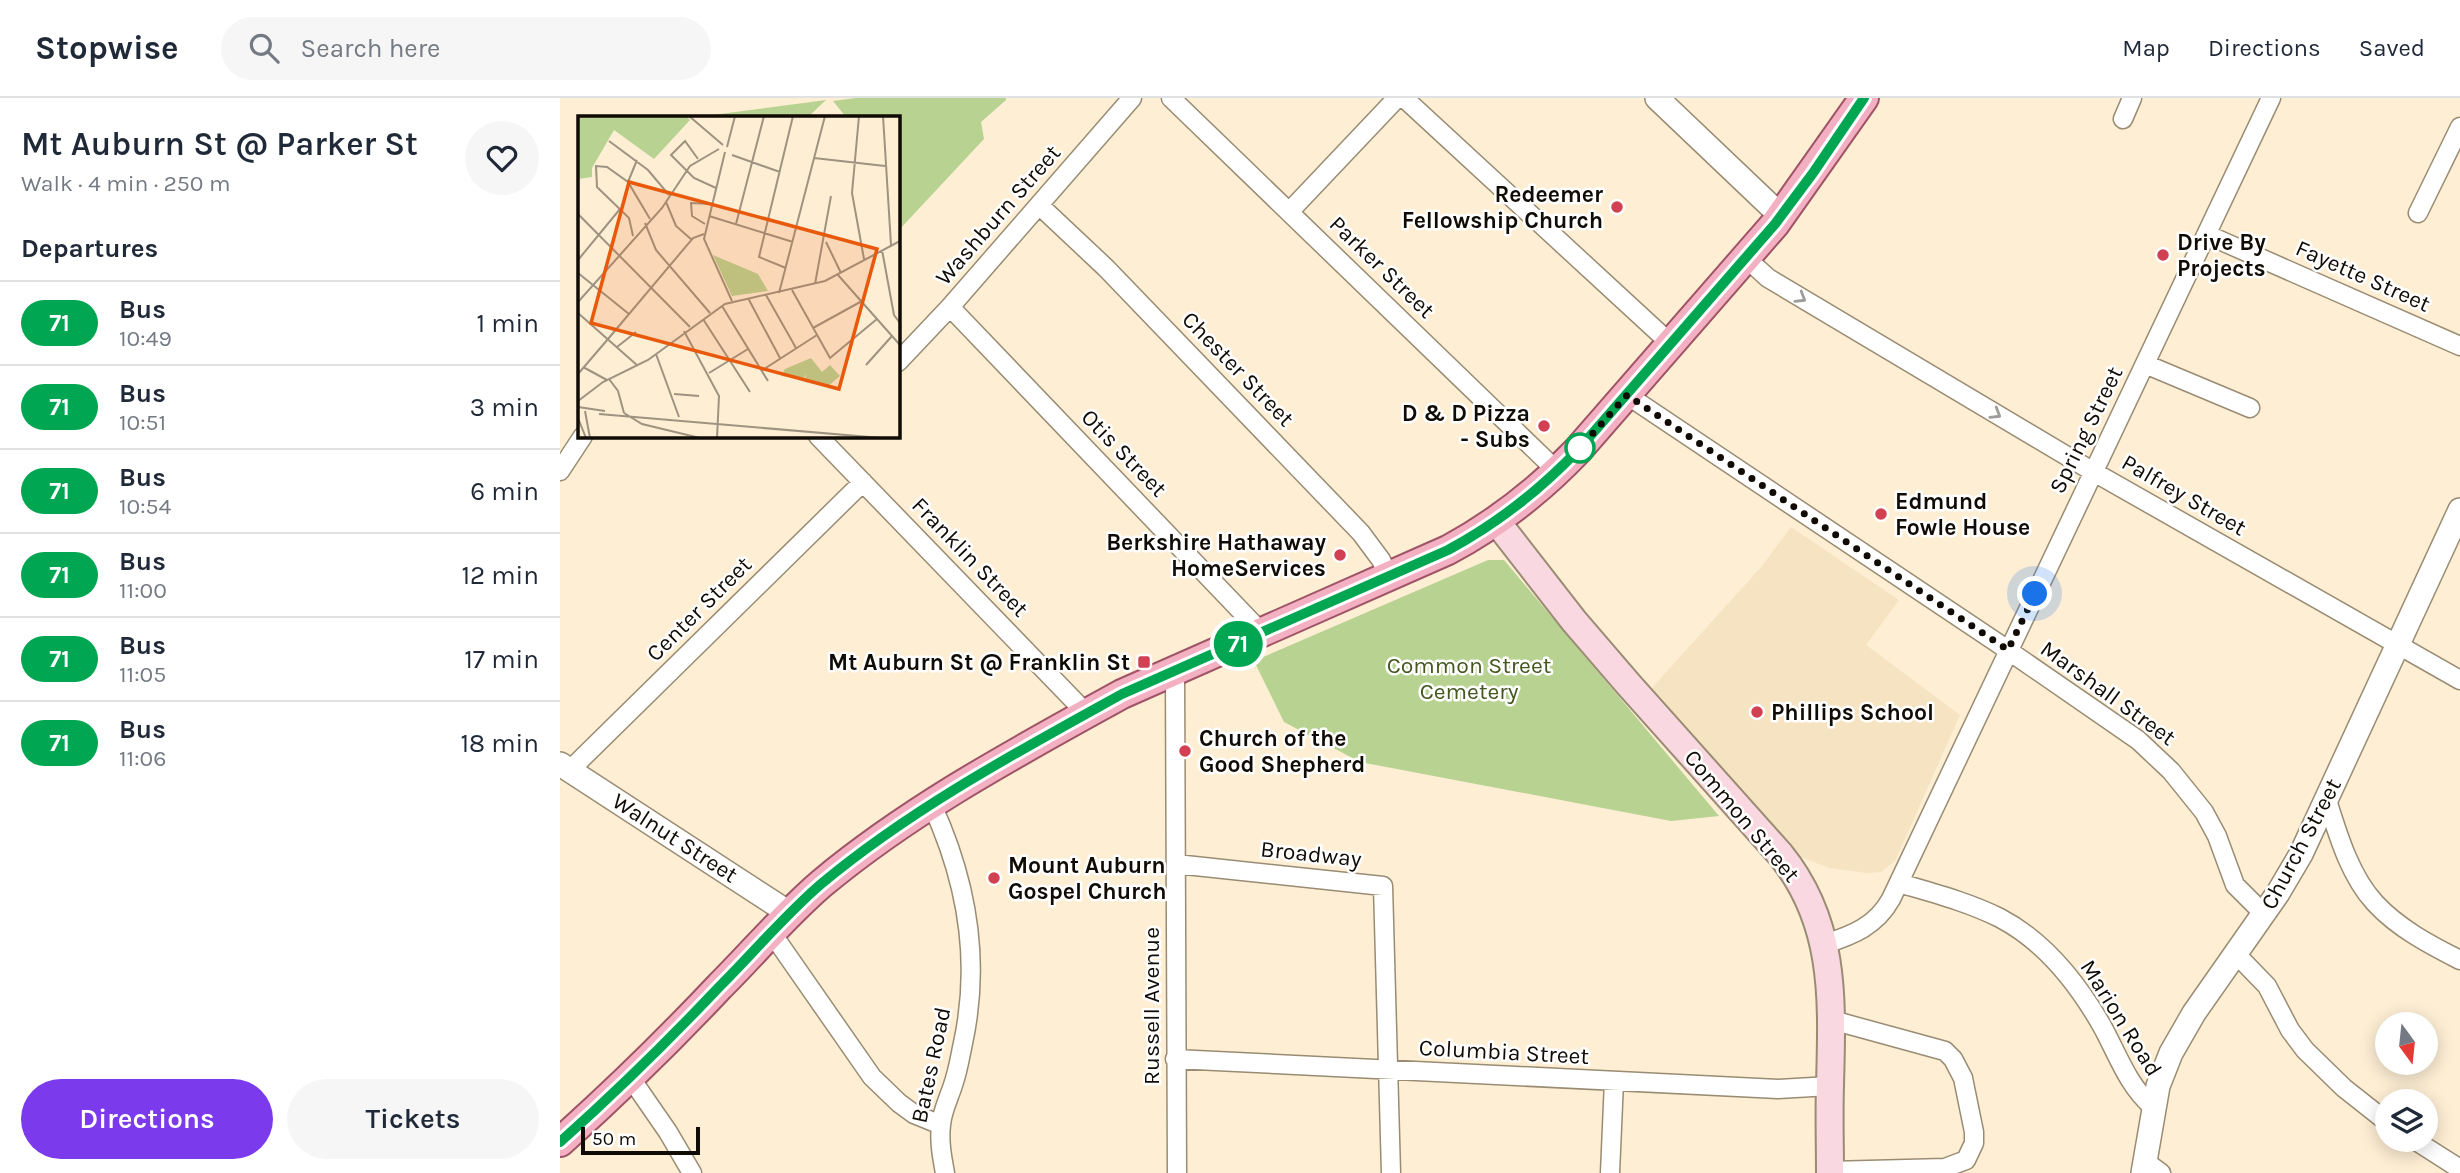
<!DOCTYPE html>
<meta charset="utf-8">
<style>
:root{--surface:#fff;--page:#f6f6f7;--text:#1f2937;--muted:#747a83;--line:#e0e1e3;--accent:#7c3aed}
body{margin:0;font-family:Karla,sans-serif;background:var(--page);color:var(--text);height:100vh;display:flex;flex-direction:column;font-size:26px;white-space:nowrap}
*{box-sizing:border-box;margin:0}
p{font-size:23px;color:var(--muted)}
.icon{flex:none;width:38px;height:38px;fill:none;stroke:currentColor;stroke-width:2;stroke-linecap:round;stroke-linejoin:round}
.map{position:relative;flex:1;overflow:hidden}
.panel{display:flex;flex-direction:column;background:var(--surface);width:560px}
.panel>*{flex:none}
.badge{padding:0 14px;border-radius:23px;font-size:24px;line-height:46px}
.needle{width:46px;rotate:165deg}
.tools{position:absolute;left:1815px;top:914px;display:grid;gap:14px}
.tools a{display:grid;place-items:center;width:63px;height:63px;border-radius:50%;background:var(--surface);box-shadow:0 4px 18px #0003;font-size:35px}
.scale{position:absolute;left:21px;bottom:18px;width:119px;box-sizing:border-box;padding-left:7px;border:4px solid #100b04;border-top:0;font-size:19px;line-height:24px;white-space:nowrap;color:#100b04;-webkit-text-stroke:5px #fff;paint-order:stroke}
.you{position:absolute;width:35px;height:35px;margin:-18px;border:5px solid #fff;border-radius:50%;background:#1a73e8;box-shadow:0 0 0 10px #1a73e833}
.map>.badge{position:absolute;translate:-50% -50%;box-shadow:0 0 0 4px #fff}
h2{padding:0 21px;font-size:26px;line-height:63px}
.round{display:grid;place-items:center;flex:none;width:74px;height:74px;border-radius:37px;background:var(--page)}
.headline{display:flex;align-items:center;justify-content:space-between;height:119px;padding:0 21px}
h1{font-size:33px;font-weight:600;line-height:52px}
.button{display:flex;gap:14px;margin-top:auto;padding:14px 21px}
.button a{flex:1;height:80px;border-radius:42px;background:var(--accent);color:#fff;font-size:28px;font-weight:600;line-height:80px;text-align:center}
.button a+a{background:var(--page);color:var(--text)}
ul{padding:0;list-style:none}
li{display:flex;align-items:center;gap:21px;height:84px;padding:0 21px;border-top:2px solid var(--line)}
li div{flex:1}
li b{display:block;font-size:26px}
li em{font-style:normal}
li .badge{min-width:77px;font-weight:700;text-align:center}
header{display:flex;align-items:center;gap:42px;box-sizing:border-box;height:98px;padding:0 35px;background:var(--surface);border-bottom:2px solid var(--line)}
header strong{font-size:33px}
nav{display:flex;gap:38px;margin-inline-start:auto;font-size:24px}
.search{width:490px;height:63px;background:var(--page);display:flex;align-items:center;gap:18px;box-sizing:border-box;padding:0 24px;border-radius:38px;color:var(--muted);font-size:26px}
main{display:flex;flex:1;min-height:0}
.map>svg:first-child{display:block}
.built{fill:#f5e3c1}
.green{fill:#b8d292}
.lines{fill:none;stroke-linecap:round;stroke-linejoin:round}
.minor-casing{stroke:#998c73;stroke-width:21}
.tertiary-casing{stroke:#998c73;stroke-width:26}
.secondary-casing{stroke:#998c73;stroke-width:30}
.primary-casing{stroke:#9f5466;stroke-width:32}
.minor{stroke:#fff;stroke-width:18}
.tertiary{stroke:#fff;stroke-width:23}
.secondary{stroke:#f9d8e1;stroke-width:26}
.primary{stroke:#f4b0c3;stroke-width:28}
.oneway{stroke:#9f9d9b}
.line-casing{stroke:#fff;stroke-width:16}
.line{stroke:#00a651;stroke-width:10}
.walk{stroke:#100b04;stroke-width:7;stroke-dasharray:0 12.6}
.poi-dot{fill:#d14152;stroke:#fff;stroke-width:2.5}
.stop-dot{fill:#fff;stroke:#00a651;stroke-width:3.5}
.labels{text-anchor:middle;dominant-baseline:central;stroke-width:5;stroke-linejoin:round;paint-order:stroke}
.poi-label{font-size:23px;font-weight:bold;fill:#100b04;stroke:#fff;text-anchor:start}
.street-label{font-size:23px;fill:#100b04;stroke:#fff}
.park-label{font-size:23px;fill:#43571e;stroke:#fff}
.inset-road{fill:none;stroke:#9e9381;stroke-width:2}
.view{fill:#e8590c;fill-opacity:0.15;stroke:#e8590c;stroke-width:3.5}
.inset-edge{fill:none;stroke:#100b04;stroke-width:3.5}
</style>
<header>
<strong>Stopwise</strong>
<div class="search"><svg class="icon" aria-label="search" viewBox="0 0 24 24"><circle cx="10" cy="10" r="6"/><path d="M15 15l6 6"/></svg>Search here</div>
<nav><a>Map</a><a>Directions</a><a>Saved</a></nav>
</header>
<main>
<section class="panel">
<div class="headline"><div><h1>Mt Auburn St @ Parker St</h1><p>Walk · 4 min · 250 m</p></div><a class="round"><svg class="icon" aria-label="heart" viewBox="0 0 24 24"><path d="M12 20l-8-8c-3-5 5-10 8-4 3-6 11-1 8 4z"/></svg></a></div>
<h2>Departures</h2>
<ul>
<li><span class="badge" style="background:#00a651;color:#fff">71</span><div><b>Bus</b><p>10:49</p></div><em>1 min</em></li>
<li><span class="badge" style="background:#00a651;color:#fff">71</span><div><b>Bus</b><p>10:51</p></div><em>3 min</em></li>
<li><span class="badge" style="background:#00a651;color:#fff">71</span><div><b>Bus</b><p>10:54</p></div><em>6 min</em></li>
<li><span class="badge" style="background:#00a651;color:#fff">71</span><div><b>Bus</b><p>11:00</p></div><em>12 min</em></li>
<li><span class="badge" style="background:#00a651;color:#fff">71</span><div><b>Bus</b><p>11:05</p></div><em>17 min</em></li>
<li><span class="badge" style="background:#00a651;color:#fff">71</span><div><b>Bus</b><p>11:06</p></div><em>18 min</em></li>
</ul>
<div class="button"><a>Directions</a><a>Tickets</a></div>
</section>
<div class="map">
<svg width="1900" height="1075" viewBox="0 0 1900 1075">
<rect width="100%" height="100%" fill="#fdeed4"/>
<path class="built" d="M 1231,429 L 1339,502 L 1306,547 L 1400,617 L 1335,763 L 1321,774 L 1307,775 L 1269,770 L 1241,759 L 1091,591 L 1202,468 Z"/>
<path class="green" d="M 296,0 L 446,0 L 446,2 L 421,24 L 424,41 L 338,133 L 338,19 L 286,19 L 273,3 Z
M 266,2 L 248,19 L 137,19 Z
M 928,462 L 944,462 L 1159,718 L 1111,723 L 800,664 L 724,624 L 694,563 Z"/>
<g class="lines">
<defs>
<path id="minor" d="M 611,0 L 998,374
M 844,0 L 1111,246
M 1563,21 L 1572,0
M 479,107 L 546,170 L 801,435 L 821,462 L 829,479
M 729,114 L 837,0
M 1858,115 L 1900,29
M 1648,137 L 1900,248
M 1186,160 L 1208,180 L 1532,373 L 1900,582
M 390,209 L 702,535
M 338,264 L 390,209 L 572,0
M 1585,266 L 1690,310
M 1067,297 L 1436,544 L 1578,642 L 1611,673 L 1644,714 L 1657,738 L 1675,787 L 1704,816
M 258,338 L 526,615
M 0,373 L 23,338
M 615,573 L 617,1075
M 10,672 L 303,384
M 1767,702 C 1778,737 1790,778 1815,805 C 1838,830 1870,847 1900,862
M 372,707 C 407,783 421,862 403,945 C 400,959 398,973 393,987 C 389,1000 382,1013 381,1027 C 379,1043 382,1059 385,1075
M 616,766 L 823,788 L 831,1075
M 1339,785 C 1373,795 1408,804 1440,820 C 1484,843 1518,886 1542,928 C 1558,957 1568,988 1593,1009
M 211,834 L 312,979 L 339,1005 L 354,1016 L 381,1027
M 1265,846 C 1293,837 1316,828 1331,801 L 1711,0
M 1676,856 L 1707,888 L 1730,932 L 1745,952 L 1784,990 L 1827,1024
M 615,961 L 1218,991 L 1270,988
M 70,979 L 108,1034 L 132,1075
M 1853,1041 L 1900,1071
M 1586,1064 L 1601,1075
M 1270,1073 L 1385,1070 L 1406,1062 L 1414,1045 L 1414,1034 L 1403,980 L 1393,961 L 1385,953 L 1272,922
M 1050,1075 L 1054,983"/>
<path id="tertiary" d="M 1097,0 L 1221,118
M 0,666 L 229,815
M 1583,1075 L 1598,988 L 1611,955 L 1634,915 L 1718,795 L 1741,756 L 1900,412"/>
<path id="secondary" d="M 937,424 L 1014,523 L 1069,587 L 1220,756 C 1277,826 1272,904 1270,988 C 1269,1017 1270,1046 1270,1075"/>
<path id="primary" d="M 0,1044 C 56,994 109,942 160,888 C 194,854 225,817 261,786 C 352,710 459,653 562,596 L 888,452 C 938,425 979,393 1018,352 L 1215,126 L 1304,0"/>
</defs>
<use href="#minor" class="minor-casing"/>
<use href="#tertiary" class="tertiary-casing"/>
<use href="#secondary" class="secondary-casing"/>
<use href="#primary" class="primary-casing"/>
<use href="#minor" class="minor"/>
<use href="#tertiary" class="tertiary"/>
<use href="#secondary" class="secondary"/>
<use href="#primary" class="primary"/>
</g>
<defs><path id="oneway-chevron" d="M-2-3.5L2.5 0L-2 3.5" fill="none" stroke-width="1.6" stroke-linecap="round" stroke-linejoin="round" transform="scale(1.75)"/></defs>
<g class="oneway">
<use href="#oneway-chevron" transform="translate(1241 200) rotate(31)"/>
<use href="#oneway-chevron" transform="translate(1436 316) rotate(31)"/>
</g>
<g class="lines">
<defs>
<path id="line" d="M 0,1044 C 56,994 109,942 160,888 C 194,854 225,817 261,786 C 352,710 459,653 562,596 L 888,452 C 938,425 979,393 1018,352 L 1215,126 L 1253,75 L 1304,0"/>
</defs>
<use href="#line" class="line-casing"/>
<use href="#line" class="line"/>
<path class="walk" d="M 1020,350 L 1018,352 L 1067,297 L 1448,552 L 1475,496"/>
</g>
<g class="poi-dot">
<circle cx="1057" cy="109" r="7"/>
<circle cx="1603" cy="157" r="7"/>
<circle cx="984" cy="328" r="7"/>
<circle cx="1321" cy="416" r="7"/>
<circle cx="780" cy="457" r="7"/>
<rect x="577" y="557" width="14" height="14" rx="3.5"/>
<circle cx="1197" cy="614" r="7"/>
<circle cx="625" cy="653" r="7"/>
<circle cx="434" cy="780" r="7"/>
</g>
<circle class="stop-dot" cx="1020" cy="350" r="14"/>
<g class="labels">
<g class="poi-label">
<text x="1043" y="96" text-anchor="end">Redeemer<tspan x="1043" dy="26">Fellowship Church</tspan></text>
<text x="1617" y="144">Drive By<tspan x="1617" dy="26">Projects</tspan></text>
<text x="970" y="315" text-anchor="end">D &amp; D Pizza<tspan x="970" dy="26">- Subs</tspan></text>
<text x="1335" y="403">Edmund<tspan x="1335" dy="26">Fowle House</tspan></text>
<text x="766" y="444" text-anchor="end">Berkshire Hathaway<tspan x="766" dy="26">HomeServices</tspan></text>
<text x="570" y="564" text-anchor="end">Mt Auburn St @ Franklin St</text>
<text x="1211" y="614">Phillips School</text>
<text x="639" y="640">Church of the<tspan x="639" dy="26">Good Shepherd</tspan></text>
<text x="448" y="767">Mount Auburn<tspan x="448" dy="26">Gospel Church</tspan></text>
</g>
<g class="street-label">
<text transform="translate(438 117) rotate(-49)">Washburn Street</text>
<text transform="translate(822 169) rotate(44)">Parker Street</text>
<text transform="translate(1803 178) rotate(24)">Fayette Street</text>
<text transform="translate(678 271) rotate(46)">Chester Street</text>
<text transform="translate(1526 332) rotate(-64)">Spring Street</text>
<text transform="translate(564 355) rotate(46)">Otis Street</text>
<text transform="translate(1624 397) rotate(30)">Palfrey Street</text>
<text transform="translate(410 459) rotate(46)">Franklin Street</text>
<text transform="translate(139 511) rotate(-45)">Center Street</text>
<text transform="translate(1548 595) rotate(36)">Marshall Street</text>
<text transform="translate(1182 718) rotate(50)">Common Street</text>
<text transform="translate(115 740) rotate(33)">Walnut Street</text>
<text transform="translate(1741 746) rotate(-62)">Church Street</text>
<text transform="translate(751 756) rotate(6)">Broadway</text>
<text transform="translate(591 908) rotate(-90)">Russell Avenue</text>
<text transform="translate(1561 920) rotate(58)">Marion Road</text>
<text transform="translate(944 954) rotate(3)">Columbia Street</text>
<text transform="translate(371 967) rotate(-78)">Bates Road</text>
</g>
<g class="park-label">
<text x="909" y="567">Common Street<tspan x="909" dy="26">Cemetery</tspan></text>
</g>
</g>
<g transform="translate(18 18)">
<rect width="322" height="322" fill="#fdeed4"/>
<path d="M 0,0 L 108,0 L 112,4 L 76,43 L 36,14 L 14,52 L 14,61 L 0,63 ZM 135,139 L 180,158 L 190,175 L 154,180 ZM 233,242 L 244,256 L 252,249 L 262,260 L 250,270 L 227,264 L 228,257 L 226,263 L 203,260 L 207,253 Z" fill="#b8d292"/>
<path class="inset-road" d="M 111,0 L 145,29M 281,0 L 274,77 L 286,143M 305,0 L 313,129M 31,25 L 70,54 L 91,79M 149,31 L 157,0M 147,36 L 126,123 L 154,185M 154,39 L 202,56M 236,42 L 307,50M 120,43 L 107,25 L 93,39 L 116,62 L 138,72M 50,66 L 59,44M 88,86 L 98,110 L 114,124M 0,98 L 112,211M 131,100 L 215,126M 67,107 L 78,134 L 132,197M 127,108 L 114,100 L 113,87 L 133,88M 158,108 L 186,0M 55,120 L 51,102 L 19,71 L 18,50 L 29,51 L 50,66 L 72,103M 248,126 L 263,157M 304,134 L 316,199 L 322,207M 0,144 L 42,93M 208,152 L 181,141 L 215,0M 0,157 L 51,198M 260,159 L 322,229M 237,168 L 253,80M 214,174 L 252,242 L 299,203M 201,177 L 247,0M 188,179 L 218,232M 170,182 L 202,242M 0,186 L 84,92 L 112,50 L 141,33M 144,190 L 190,265M 0,197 L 60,250M 125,203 L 172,276M 235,212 L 284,185M 106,215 L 141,280 L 139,322M 30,223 L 115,122 L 126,118M 39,231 L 58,216M 78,238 L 101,301M 288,249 L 314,220M 5,251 L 29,264M 183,255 L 239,219M 131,257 L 170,233M 0,258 L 30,223M 31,263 L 40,275 L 46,297M 96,278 L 121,280M 0,285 L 25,266 L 70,244 L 147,188 L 247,165 L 322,125M 0,291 L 27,295M 7,295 L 12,322M 46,297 L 64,308 L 122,322M 21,298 L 303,322M 0,302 L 8,322"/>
<path class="view" d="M 51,66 L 299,133 L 261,273 L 13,207 Z"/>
<rect width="322" height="322" class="inset-edge"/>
</g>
</svg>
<div class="tools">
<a><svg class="needle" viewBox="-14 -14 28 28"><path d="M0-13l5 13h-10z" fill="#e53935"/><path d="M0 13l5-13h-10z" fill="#747a83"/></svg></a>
<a><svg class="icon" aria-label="layers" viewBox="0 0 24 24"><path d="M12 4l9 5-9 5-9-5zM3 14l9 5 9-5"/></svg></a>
</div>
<div class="scale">50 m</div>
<div class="you" style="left:1475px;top:496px"></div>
<b class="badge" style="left:678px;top:546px;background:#00a651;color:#fff">71</b>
</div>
</main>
